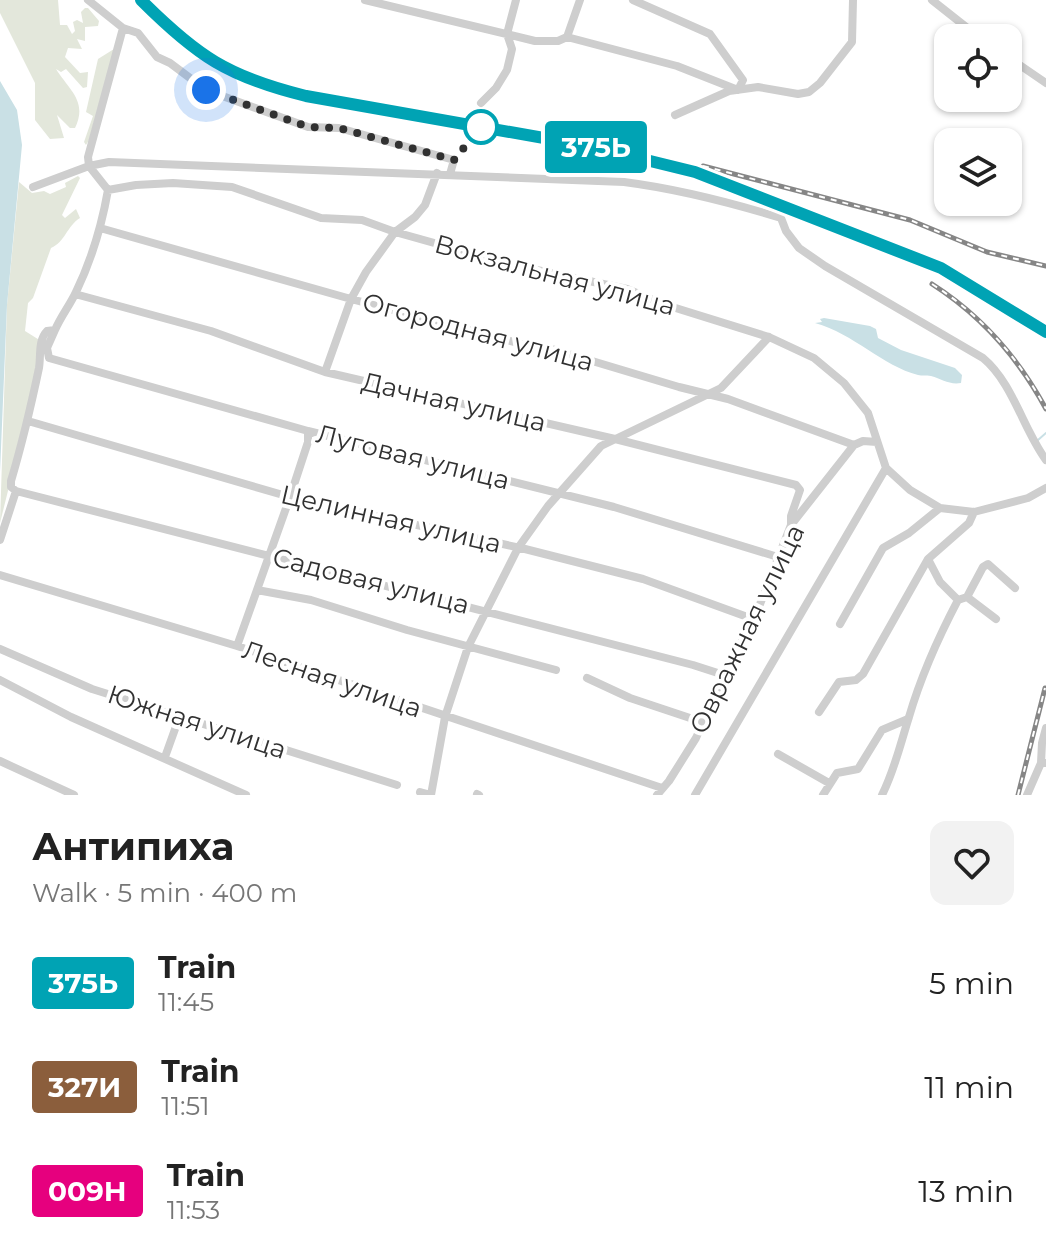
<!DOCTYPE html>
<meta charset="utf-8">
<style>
:root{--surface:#fff;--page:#f2f2f2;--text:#222;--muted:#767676}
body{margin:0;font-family:Montserrat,sans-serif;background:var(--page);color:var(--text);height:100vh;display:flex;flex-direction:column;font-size:30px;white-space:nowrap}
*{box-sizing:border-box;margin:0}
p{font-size:26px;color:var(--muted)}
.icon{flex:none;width:44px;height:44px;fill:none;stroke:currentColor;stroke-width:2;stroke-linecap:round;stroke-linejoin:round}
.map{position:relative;height:795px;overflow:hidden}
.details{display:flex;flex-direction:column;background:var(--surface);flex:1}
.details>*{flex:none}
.badge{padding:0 16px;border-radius:6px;font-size:28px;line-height:52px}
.buttons{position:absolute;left:934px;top:24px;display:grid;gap:16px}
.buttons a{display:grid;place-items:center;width:88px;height:88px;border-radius:16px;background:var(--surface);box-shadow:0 2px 6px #0004;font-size:40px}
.you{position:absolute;width:40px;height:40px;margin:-20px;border:6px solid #fff;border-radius:50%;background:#1a73e8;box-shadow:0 0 0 12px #1a73e833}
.map>.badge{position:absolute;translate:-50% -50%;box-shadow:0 0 0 4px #fff}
.round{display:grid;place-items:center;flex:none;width:84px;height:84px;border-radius:16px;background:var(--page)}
.head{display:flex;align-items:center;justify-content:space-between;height:136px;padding:0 32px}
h1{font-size:38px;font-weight:700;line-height:60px}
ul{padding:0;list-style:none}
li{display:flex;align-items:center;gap:24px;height:104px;padding:0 32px}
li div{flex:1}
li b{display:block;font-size:30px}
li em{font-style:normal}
li .badge{min-width:88px;font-weight:700;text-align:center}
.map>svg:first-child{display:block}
.green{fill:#e3e7db}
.water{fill:#c9e0e5}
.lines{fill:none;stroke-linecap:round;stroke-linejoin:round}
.stream{stroke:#c9e0e5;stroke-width:2}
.minor{stroke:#cecece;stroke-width:8}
.rail-casing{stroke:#868686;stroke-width:5}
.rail{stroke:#fff;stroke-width:2;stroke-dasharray:6;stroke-linecap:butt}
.line-casing{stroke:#fff;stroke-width:18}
.line{stroke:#00a3b4;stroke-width:12}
.walk{stroke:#313131;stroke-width:8;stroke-dasharray:0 14.4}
.stop-dot{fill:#fff;stroke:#00a3b4;stroke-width:4}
.labels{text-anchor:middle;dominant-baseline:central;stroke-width:8;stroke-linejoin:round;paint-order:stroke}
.street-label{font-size:26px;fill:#313131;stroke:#fff}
</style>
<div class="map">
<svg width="1046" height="795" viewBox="0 0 1046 795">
<rect width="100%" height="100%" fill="#fff"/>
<path class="green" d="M 0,0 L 58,0 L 60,25 L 67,25 L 72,34 L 75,31 L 73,22 L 77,20 L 83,23 L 81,12 L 85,8 L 88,8 L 99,21 L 98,26 L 85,27 L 85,41 L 77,39 L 82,49 L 68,48 L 65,57 L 80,73 L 88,72 L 87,87 L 83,88 L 66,69 L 61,72 L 56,69 C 69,90 88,101 75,128 L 70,128 L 57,115 L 64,138 L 50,139 L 35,120 L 35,83 L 0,13 Z
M 114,49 L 89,140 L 86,145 L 84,142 L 93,116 L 86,112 L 98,59 Z
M 78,176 L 80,178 L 62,215 L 65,218 L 76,209 L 80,218 C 67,226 65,242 51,248 L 33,298 L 28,303 L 25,331 L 41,341 L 35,382 L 0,523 L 7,305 L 19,182 L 32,193 L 44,191 L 50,194 L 66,187 L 65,183 Z"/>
<path class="water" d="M 0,81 L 17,110 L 22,145 L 7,305 L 0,472 Z
M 824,318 L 870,326 L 876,329 L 878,338 L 901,350 L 955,368 L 962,375 L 961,383 C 949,385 942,379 931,376 C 926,375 922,376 918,375 C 883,366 854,334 815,323 L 822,322 L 820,319 Z"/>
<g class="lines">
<path class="stream" d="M 1038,440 L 1046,433"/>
<path class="minor" d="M 365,0 L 535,41 L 558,41 L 567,37 L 677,66 L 738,90 L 743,80 L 710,34 L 633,0
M 932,0 L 980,38
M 123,28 L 138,33 L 157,57 L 170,63 L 206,90 L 308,127 L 339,128 L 454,160 L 450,174
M 567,37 L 580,0
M 1008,57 L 1046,83
M 481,103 L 496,88 L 507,70 L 512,49 L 507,34 L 516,0
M 675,115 L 729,91 L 758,87 L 798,94 L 809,92 L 820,83 L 852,42 L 853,0
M 33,187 L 89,166 L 109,162 L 624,182 C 678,189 729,202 781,218 L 786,231 L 799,248 L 825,266 L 983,358 C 1013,383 1023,429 1046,460
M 108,190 L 136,185 L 173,183 L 232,187 L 321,218 L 362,220 L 395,232 L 513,265 L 627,289 L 666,305 L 769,337 L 814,358 L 844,383 L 868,413 L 886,468 L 910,490 L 940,508 L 974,512 L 1028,498 L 1046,488
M 100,228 L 351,299 L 529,346 L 552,349 L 679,387 L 728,399 L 854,445
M 75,294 L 211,331 L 325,372 L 615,439 L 796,485 L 800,490 L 791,516 L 791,525
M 55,330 L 47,348 L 49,358 L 308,431 L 614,507 L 778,557
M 325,372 L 351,299 L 366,272 L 395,232 L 415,217 L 425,205 L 437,173
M 28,421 L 290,497 L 525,549 L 643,579 L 753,619
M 16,491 L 693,665 L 724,675
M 0,540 L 16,491 L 11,487 L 11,481 C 22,444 31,406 39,368 C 41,356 38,340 47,331 L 55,330 C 61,316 70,305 76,292 C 91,261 102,224 108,190 L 89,166 L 88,157 L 123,28 L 88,0
M 928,559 L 940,582 L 958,600
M 0,575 L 237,646 L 662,788
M 257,590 L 311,600 L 407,630 L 556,670
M 967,597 L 996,619
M 840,624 L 883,548 L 909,533 L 940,508
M 237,646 L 290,497 L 308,442 L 308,431
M 0,649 L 92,689 L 397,785
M 587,678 L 630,698 L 702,722
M 0,680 L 71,717 L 246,795
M 819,712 L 839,682 L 856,680 L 863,674 L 928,559 L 969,523 L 974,512
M 778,754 L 829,783
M 165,757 L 179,718
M 0,761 L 74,795
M 1041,763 L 1042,743 L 1046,728
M 420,792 L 431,795 L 445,717 L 468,647 L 518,548 L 548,506 L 601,446 L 721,388 L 769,337
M 477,794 L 479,795
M 657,795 L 669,781 L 696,738 L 724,675 L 755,617 L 791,525 L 854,445 L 863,441 L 877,442
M 695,795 L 886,468
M 823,795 L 837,773 L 858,769 L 882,730 L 908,719
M 882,795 C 895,769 900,745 909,717 C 921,676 938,638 958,600 L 967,597 L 983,567 L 988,564 L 1015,588
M 1027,795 L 1041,763 L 1046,763"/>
<defs>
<path id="rail" d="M 136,0 L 183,45 L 207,62 L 236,78 L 268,90 L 345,107 L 635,159 L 694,175 L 927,267 L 954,280 L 1046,336
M 703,166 L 910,220 L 987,252 L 1046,266
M 932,284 C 982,316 1018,357 1046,409
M 1018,795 L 1045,688"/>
</defs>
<use href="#rail" class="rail-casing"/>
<use href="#rail" class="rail"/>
</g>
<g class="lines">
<defs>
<path id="line" d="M 141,0 C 197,56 228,77 306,96 L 589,146 L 695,172 L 941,268 L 1046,332"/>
</defs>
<use href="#line" class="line-casing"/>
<use href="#line" class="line"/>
<path class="walk" d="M 206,90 L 308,127 L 339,128 L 454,160 L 481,127"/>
</g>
<circle class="stop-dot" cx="481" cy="127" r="16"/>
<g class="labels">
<g class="street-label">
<text transform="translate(555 275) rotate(15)">Вокзальная улица</text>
<text transform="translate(478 332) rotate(15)">Огородная улица</text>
<text transform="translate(454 402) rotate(13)">Дачная улица</text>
<text transform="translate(413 457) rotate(14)">Луговая улица</text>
<text transform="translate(391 519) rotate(13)">Целинная улица</text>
<text transform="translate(371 581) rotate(14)">Садовая улица</text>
<text transform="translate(747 629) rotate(-64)">Овражная улица</text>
<text transform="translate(332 679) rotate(19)">Лесная улица</text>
<text transform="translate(197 722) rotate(18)">Южная улица</text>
</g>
</g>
</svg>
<div class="buttons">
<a><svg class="icon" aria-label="locate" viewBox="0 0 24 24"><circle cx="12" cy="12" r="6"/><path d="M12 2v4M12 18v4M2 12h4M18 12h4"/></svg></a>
<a><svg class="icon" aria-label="layers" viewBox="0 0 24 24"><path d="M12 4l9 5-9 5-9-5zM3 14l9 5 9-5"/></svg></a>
</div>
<div class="you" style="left:206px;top:90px"></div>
<b class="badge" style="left:596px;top:147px;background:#00a3b4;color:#fff">375Ь</b>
</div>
<section class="details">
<div class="head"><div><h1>Антипиха</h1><p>Walk · 5 min · 400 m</p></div><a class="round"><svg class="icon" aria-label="heart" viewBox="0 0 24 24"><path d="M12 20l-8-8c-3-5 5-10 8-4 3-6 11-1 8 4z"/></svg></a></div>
<ul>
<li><span class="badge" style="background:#00a3b4;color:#fff">375Ь</span><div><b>Train</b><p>11:45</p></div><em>5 min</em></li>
<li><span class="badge" style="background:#8b5e3c;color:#fff">327И</span><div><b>Train</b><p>11:51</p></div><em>11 min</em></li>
<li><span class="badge" style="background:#e6007e;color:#fff">009Н</span><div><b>Train</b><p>11:53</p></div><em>13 min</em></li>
</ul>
</section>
